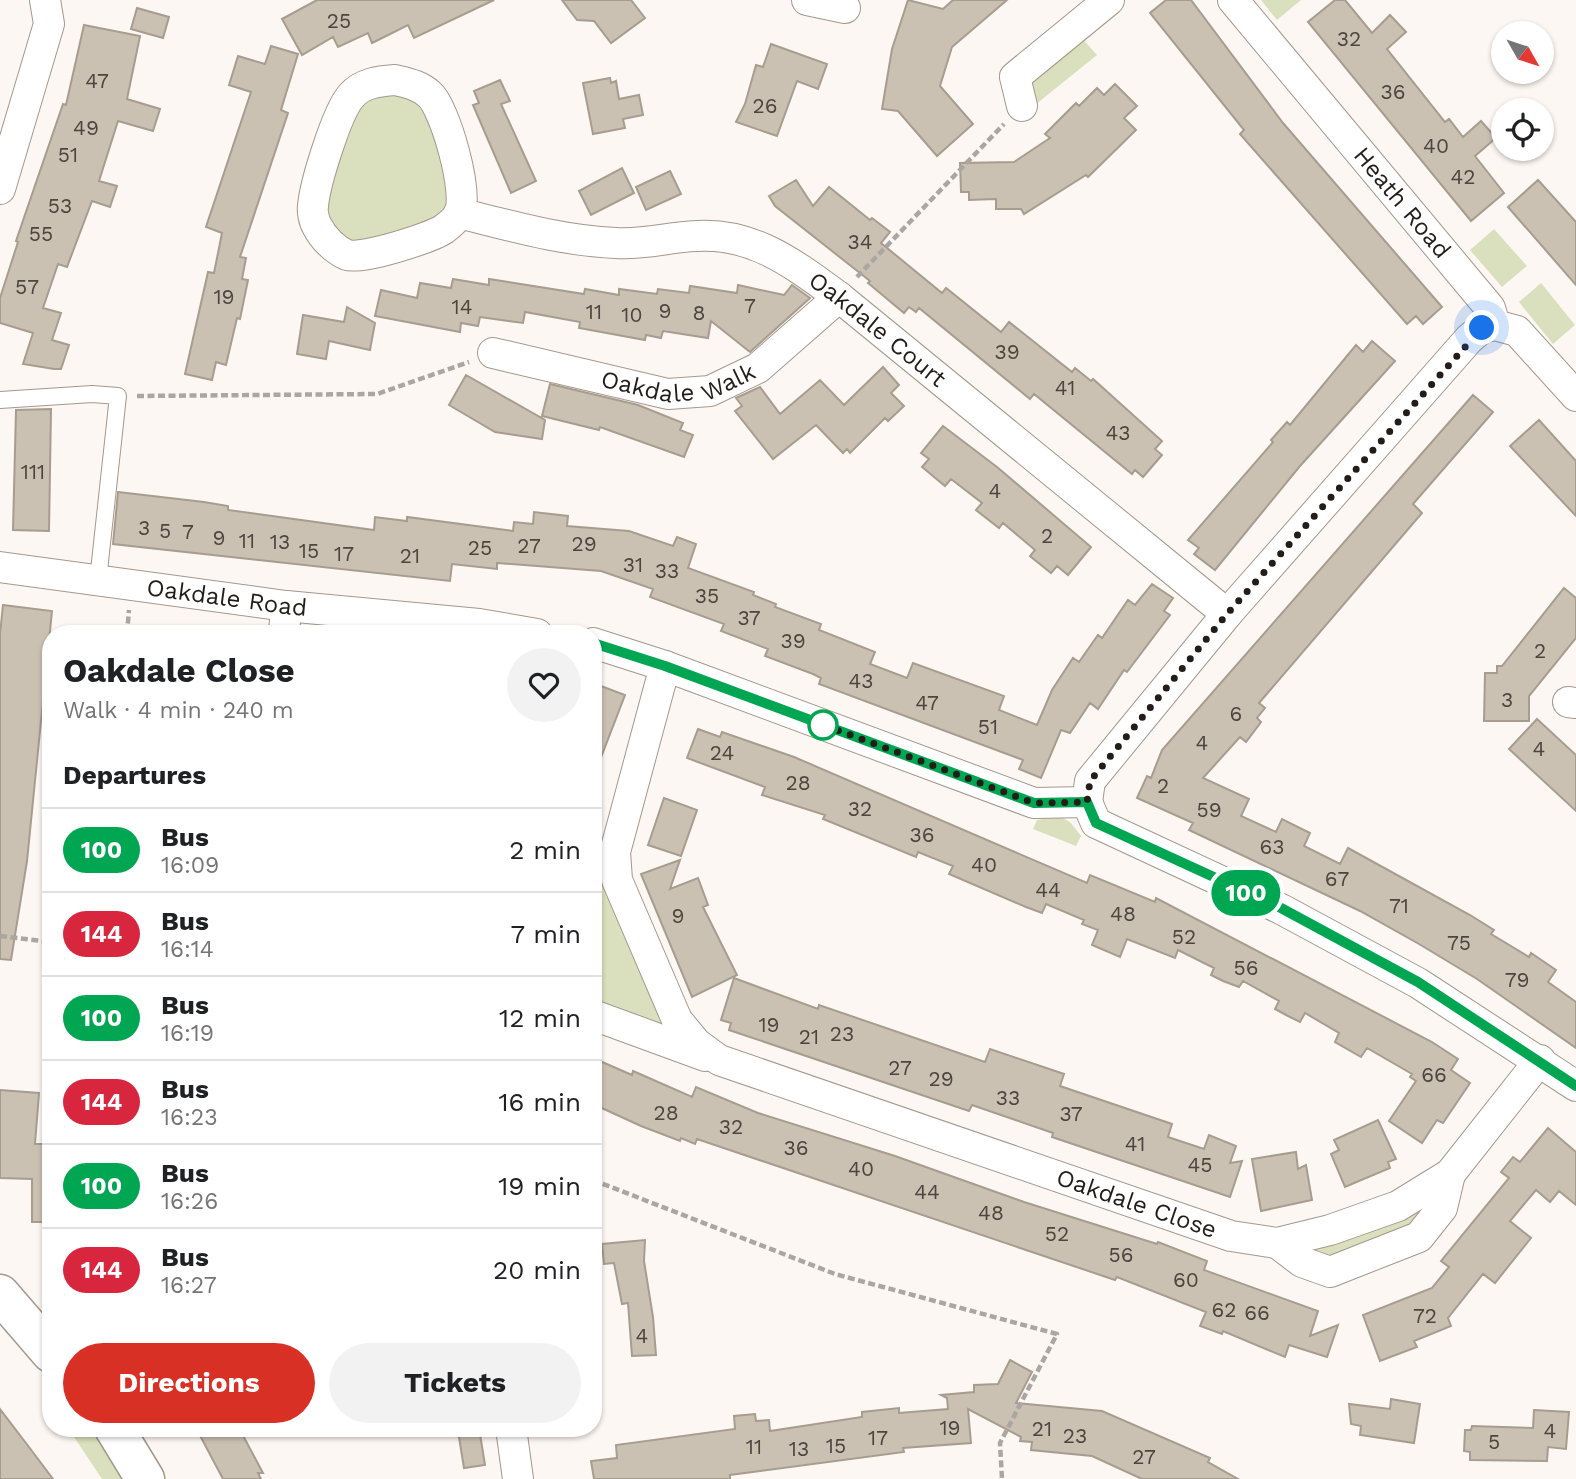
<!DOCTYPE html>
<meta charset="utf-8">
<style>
:root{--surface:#fff;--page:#f2f2f2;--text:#202124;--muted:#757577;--line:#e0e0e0;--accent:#d93025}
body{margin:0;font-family:"Work Sans",sans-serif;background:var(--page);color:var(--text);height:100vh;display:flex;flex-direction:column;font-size:26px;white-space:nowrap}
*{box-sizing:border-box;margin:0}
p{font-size:23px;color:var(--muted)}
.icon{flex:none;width:38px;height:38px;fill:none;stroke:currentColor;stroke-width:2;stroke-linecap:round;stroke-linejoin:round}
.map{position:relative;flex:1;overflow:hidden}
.side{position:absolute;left:42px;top:625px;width:560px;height:812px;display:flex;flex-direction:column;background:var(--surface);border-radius:28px;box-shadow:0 2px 5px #0004}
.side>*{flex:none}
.badge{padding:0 14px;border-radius:23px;font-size:24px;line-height:46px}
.needle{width:46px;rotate:129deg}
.controls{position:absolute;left:1491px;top:21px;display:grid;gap:14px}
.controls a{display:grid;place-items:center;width:63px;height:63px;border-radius:50%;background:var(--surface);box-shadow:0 2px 5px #0004;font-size:35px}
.you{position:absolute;width:35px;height:35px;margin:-18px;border:5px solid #fff;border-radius:50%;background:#1a73e8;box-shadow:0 0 0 10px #1a73e833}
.map>.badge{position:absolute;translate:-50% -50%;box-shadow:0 0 0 4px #fff}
h2{padding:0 21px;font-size:26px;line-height:63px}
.round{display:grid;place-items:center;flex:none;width:74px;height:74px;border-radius:37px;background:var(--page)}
.head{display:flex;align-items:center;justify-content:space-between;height:119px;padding:0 21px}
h1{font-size:33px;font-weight:700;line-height:52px}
.primary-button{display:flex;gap:14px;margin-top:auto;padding:14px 21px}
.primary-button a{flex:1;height:80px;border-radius:42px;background:var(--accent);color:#fff;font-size:28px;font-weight:700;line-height:80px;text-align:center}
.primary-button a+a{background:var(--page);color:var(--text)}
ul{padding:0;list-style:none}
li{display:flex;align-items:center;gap:21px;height:84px;padding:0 21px;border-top:2px solid var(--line)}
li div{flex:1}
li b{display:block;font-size:26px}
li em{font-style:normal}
li .badge{min-width:77px;font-weight:700;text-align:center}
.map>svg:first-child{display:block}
.green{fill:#dae0bd}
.building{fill:#cbc1b3;stroke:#a69d8f;stroke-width:2}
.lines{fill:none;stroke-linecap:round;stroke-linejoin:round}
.lane-casing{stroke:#a5978c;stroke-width:18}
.street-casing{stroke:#a5978c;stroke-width:32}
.primary-casing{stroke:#a5978c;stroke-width:41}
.path{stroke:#aba6a1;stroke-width:4.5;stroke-dasharray:7 3.5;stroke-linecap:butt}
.lane{stroke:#fff;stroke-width:16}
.street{stroke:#fff;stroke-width:30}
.primary{stroke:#fff;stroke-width:38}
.line-casing{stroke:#fff;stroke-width:16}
.line{stroke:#00a651;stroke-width:10}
.walk{stroke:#221d18;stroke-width:7;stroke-dasharray:0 12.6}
.stop-dot{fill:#fff;stroke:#00a651;stroke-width:3.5}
.labels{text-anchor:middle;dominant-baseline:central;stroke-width:5;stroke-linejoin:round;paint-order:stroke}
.number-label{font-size:21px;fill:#4c463f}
.street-label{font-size:24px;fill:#221d18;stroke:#fff}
</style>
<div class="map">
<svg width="1576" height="1479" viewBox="0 0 1576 1479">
<rect width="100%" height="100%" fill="#fdf7f3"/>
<path class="green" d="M 1261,0 L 1301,0 L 1277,20 Z
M 1080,36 L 1097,55 L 1035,105 L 1030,87 L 1032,78 Z
M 377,92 L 412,94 L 432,117 L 452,201 L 438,221 L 352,245 L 337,236 L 323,207 L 348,120 L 359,102 Z
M 1494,229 L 1527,266 L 1502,287 L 1470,250 Z
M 1541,283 L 1575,325 L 1553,344 L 1519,302 Z
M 1060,816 L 1071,823 L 1081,836 L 1076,846 L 1033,829 L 1037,820 Z
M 600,880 L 606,880 L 665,1026 L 593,1005 L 593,894 Z
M 1417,1205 L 1423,1211 L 1424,1218 L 1334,1262 L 1317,1254 L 1315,1248 Z
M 82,1428 L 98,1428 L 129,1479 L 102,1479 L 72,1434 Z"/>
<path class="building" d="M 317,0 L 494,0 L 414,38 L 408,25 L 372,43 L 368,33 L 338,47 L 333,37 L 302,55 L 282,19 Z
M 562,0 L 631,0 L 645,18 L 611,43 L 594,21 L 577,20 Z
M 908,0 L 943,9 L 953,0 L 1007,0 L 952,47 L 940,86 L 973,124 L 937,156 L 898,111 L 882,109 L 892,49 Z
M 1166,0 L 1191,0 L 1283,123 L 1442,307 L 1423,324 L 1416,316 L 1407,324 L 1240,134 L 1244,130 L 1150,13 Z
M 1335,0 L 1345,0 L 1372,33 L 1390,15 L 1406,32 L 1387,49 L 1445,122 L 1449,119 L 1463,137 L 1481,121 L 1496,138 L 1475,156 L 1504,193 L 1471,221 L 1308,22 Z
M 137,8 L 169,17 L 163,38 L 131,29 Z
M 84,25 L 140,36 L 127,99 L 160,109 L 153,131 L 118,121 L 99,181 L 117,186 L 110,207 L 92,201 L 67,267 L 58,264 L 43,308 L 61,313 L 52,340 L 69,345 L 61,369 L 54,369 L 23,364 L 33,333 L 0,323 L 0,298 L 18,242 L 16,241 L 63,104 L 66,105 Z
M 771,44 L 827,64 L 818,89 L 797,81 L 777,136 L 736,122 L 745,104 L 756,65 L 763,67 Z
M 271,46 L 298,54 L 281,110 L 288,113 L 240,257 L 246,258 L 242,279 L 248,280 L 240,319 L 237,318 L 226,365 L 216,362 L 212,380 L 185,374 L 208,272 L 214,273 L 222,233 L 206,227 L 251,92 L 229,85 L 238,56 L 265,64 Z
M 610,78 L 611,83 L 616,81 L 619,99 L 639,95 L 643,115 L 623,119 L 625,128 L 593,134 L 583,83 Z
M 500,80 L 510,101 L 501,104 L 536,181 L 511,193 L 473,105 L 479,103 L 474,91 Z
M 1115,84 L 1137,106 L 1124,118 L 1136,130 L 1088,177 L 1086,175 L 1024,214 L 1021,209 L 996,209 L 996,199 L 969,200 L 969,192 L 961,192 L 960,163 L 1014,162 L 1050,138 L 1045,134 L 1076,103 L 1079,106 L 1097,88 L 1104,95 Z
M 622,168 L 634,193 L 591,215 L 579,191 Z
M 670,171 L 681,194 L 646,210 L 636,187 Z
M 796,180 L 813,206 L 829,187 L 870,220 L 872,218 L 890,232 L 881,243 L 942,293 L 946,288 L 1001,332 L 1009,322 L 1072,372 L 1075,368 L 1091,381 L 1093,379 L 1162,441 L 1155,449 L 1162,455 L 1143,477 L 1135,470 L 1132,474 L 1034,394 L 1030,399 L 919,308 L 916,312 L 909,307 L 904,313 L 868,283 L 870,281 L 775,206 L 769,196 Z
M 1538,180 L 1576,222 L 1576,285 L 1508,207 Z
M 453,279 L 489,285 L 489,279 L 584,294 L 585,289 L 619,295 L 619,289 L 657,294 L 658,289 L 689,293 L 690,286 L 737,293 L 738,285 L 784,295 L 792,285 L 810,298 L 750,352 L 711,321 L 708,338 L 663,331 L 661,338 L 646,335 L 645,340 L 579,328 L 580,322 L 525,312 L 523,323 L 480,317 L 478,326 L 461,323 L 460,332 L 375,316 L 381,290 L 417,298 L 420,283 L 451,288 Z
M 347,307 L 375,323 L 370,350 L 329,341 L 326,359 L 297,354 L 303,315 L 344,322 Z
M 1372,341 L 1395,361 L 1300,466 L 1215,570 L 1194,554 L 1199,548 L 1188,540 L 1273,442 L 1271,440 L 1287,422 L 1290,425 L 1356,345 L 1363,352 Z
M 883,367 L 899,385 L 891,393 L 904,406 L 888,421 L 885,418 L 850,453 L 847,449 L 843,453 L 816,425 L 773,459 L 735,411 L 742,406 L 736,398 L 760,387 L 780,414 L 820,380 L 844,405 Z
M 466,375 L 545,420 L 542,439 L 495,432 L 449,405 Z
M 550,384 L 638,405 L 683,423 L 680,430 L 693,435 L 684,457 L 600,427 L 599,430 L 542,416 Z
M 1473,395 L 1493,412 L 1413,504 L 1422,513 L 1259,703 L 1265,708 L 1257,718 L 1261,722 L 1246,742 L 1240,737 L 1203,778 L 1249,799 L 1241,816 L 1276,832 L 1282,819 L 1310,833 L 1304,846 L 1340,864 L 1348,848 L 1470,915 L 1494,930 L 1491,934 L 1529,957 L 1531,953 L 1556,970 L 1548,982 L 1576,1002 L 1576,1048 L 1477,979 L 1419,944 L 1360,911 L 1189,830 L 1193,823 L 1137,798 L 1147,776 L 1151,778 L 1162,750 Z
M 51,409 L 49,531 L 13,530 L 16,410 Z
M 1539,420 L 1576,461 L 1576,516 L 1510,446 Z
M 943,426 L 997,467 L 1091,547 L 1068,575 L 1057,566 L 1051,573 L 1030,556 L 1035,550 L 1003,523 L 999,528 L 976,510 L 982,503 L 951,479 L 945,486 L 922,467 L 929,459 L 921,453 Z
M 118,492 L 204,502 L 228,506 L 228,510 L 374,530 L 375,517 L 407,521 L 407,517 L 513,531 L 514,522 L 533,524 L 534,512 L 568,516 L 567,526 L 629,531 L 673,546 L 677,537 L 696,544 L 688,568 L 754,592 L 753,595 L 776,604 L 775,607 L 821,624 L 819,630 L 875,652 L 870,664 L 907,678 L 913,663 L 1004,696 L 999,710 L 1037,725 L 1052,690 L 1073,658 L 1079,662 L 1098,635 L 1102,638 L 1128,600 L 1135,605 L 1152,584 L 1173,598 L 1164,611 L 1170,615 L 1127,672 L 1124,670 L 1098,709 L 1090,703 L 1070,733 L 1061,730 L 1041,778 L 1019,769 L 1023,760 L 819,684 L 821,678 L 813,674 L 765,656 L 768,649 L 721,631 L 724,624 L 650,597 L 653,589 L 601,571 L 497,563 L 497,569 L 452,564 L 450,581 L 113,544 Z
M 1564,588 L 1576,598 L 1576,638 L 1529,696 L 1529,721 L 1484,721 L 1485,673 L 1497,673 L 1497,666 L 1502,666 Z
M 3,605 L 52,611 L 27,861 L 11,960 L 0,959 L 0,634 Z
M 593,683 L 625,695 L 595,773 L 593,773 Z
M 1537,719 L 1576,755 L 1576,811 L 1509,749 Z
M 698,729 L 720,737 L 722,732 L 794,757 L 1087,883 L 1090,875 L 1155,902 L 1156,898 L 1432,1042 L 1458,1059 L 1451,1070 L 1470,1083 L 1443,1123 L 1437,1120 L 1422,1143 L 1389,1121 L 1416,1081 L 1410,1077 L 1412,1074 L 1367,1048 L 1361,1057 L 1335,1042 L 1339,1033 L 1305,1013 L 1300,1022 L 1288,1016 L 1275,1009 L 1279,1001 L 1243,981 L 1239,987 L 1223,981 L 1211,975 L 1214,968 L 1178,950 L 1175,958 L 1127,939 L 1120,957 L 1092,945 L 1098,930 L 1082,924 L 1084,920 L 1046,904 L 1042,913 L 1026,907 L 949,874 L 953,866 L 918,852 L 916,857 L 823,819 L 825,815 L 762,795 L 765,787 L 687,758 Z
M 664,798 L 697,810 L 681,856 L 648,845 Z
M 680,860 L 670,889 L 698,878 L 708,905 L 703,907 L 737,975 L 692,997 L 641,874 Z
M 734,978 L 818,1009 L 819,1005 L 985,1062 L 990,1049 L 1064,1074 L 1060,1086 L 1172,1124 L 1168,1137 L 1204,1149 L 1209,1135 L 1236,1146 L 1230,1163 L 1242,1161 L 1230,1197 L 1052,1137 L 1053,1133 L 972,1105 L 969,1111 L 729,1030 L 731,1023 L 721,1020 Z
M 593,1058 L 632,1075 L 633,1071 L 692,1097 L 696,1087 L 758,1113 L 895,1156 L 1024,1202 L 1157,1244 L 1158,1242 L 1207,1261 L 1204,1270 L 1318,1311 L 1310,1336 L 1338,1325 L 1327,1357 L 1289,1345 L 1285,1357 L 1223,1331 L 1222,1334 L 1200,1326 L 1206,1312 L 1117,1277 L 1115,1280 L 697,1139 L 695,1144 L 681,1138 L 680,1141 L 641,1126 L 593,1104 Z
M 0,1090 L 39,1093 L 35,1144 L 51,1144 L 51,1222 L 32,1222 L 32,1179 L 0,1178 Z
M 1378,1120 L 1396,1159 L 1388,1162 L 1390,1168 L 1345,1187 L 1331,1154 L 1339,1150 L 1334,1140 Z
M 1548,1128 L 1576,1152 L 1576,1205 L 1559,1191 L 1550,1202 L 1536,1190 L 1510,1221 L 1531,1238 L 1495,1283 L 1483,1274 L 1448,1318 L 1451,1326 L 1414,1341 L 1417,1347 L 1380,1361 L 1363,1315 L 1432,1288 L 1449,1267 L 1441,1261 L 1509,1178 L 1501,1172 L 1513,1157 L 1520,1162 Z
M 1296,1152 L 1298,1169 L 1306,1165 L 1312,1200 L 1261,1211 L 1252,1159 Z
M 645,1240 L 644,1261 L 653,1317 L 656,1355 L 632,1356 L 628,1303 L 622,1304 L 614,1263 L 604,1264 L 602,1244 Z
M 1010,1360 L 1032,1372 L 1016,1403 L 1102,1411 L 1210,1458 L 1208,1462 L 1238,1479 L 1142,1479 L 1092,1456 L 1031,1450 L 1032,1442 L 1020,1441 L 1021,1437 L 968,1409 L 971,1443 L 903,1448 L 904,1452 L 730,1475 L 730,1479 L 594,1479 L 591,1461 L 617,1458 L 616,1445 L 735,1429 L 734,1416 L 755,1414 L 756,1421 L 769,1420 L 770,1431 L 862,1417 L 862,1412 L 899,1408 L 899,1413 L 948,1409 L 947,1398 L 941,1395 L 974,1392 L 974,1385 L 998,1384 Z
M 1391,1399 L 1420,1404 L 1414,1443 L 1360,1435 L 1361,1426 L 1351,1424 L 1349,1404 L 1390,1409 Z
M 0,1409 L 32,1451 L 53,1479 L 0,1479 Z
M 1534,1410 L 1569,1412 L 1566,1449 L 1548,1447 L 1547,1461 L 1470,1460 L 1470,1452 L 1464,1451 L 1465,1430 L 1471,1430 L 1472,1426 L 1533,1428 Z
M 196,1428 L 239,1428 L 263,1473 L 258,1473 L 261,1479 L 223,1479 Z
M 479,1428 L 485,1465 L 464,1468 L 458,1431 Z"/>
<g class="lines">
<defs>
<path id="lane" d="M 0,400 L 92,394 L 118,396 L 98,580"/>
<g id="street">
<path d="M 807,0 L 845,8"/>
<path id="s1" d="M 1233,0 L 1490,308 L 1495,325 L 1517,331 L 1576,396"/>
<path d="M 395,80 C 407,83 419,85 429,94 C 445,107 470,196 459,214 C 456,219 448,226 444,229 C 431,238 361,260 347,255 C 335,250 323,238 317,226 C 314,221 312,211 313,206 C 315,183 337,112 351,96 C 362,83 379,81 395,80 Z"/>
<path d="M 1022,106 L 1015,77 L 1109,0"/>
<path d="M 0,189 L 49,24 L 45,0"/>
<path id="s2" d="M 459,213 C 511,226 563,241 616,243 C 644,245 669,237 696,236 C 754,232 795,265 839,297 L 1227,614"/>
<path id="s3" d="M 493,353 L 668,394 L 710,391 L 758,368 L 839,297"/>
<path id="s4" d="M 0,567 L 286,606 L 479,624 L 537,634"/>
<path d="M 284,634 L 286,606"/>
<path d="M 593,643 L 665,666 L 1034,803 L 1087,802"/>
<path id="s5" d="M 665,666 L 615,852 L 617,880 L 677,1020 L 696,1043 L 719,1060 L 1231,1236 L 1277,1243 L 1330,1230 L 1398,1206 L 1450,1174 L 1540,1060"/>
<path d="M 1568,702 L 1576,703"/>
<path d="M 1087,802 L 1090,781 L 1227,614 L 1469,339 L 1482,328 L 1495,325"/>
<path d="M 1087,802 L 1096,823 L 1281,909 L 1418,983 L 1576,1086"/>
<path d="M 593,1015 L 705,1056"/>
<path d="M 1277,1243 L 1302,1262 L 1330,1272 L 1419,1237 L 1442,1208 L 1450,1174"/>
<path d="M 511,1428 L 518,1479"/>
</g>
<path id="primary" d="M 0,1294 L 51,1353
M 114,1428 L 145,1479"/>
</defs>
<use href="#lane" class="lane-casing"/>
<use href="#street" class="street-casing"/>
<use href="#primary" class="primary-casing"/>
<path class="path" d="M 857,277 L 1004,124
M 137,396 L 377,394 L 469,362
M 127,634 L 129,610
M 0,936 L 51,942
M 593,1180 L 835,1274 L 1057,1334 L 1000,1443 L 1002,1479"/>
<use href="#lane" class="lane"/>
<use href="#street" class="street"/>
<use href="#primary" class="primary"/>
</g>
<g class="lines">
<defs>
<path id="line" d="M 593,643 L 665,666 L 1034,803 L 1087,802 L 1096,823 L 1281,908 L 1418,982 L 1576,1086"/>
</defs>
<use href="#line" class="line-casing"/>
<use href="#line" class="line"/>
<path class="walk" d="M 823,725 L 813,721 L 1034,803 L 1087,802 L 1090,781 L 1227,614 L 1482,328"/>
</g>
<circle class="stop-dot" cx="823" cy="725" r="14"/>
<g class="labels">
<g class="number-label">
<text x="339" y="20">25</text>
<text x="1349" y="38">32</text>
<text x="97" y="80">47</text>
<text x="1393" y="91">36</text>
<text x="765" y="105">26</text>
<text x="86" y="127">49</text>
<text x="1436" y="145">40</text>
<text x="68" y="154">51</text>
<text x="1463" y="176">42</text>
<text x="60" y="205">53</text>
<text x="41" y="233">55</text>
<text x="860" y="241">34</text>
<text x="27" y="286">57</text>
<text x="224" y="296">19</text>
<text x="750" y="305">7</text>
<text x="462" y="306">14</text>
<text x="665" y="310">9</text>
<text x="594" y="311">11</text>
<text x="699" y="312">8</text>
<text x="632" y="314">10</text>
<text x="1007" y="351">39</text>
<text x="1065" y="387">41</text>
<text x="1118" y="432">43</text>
<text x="33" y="471">111</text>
<text x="995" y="490">4</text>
<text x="144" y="527">3</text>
<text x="165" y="530">5</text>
<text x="188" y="531">7</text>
<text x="1047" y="535">2</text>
<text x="219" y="537">9</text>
<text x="247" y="540">11</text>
<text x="280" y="541">13</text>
<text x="584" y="543">29</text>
<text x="529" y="545">27</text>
<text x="480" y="547">25</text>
<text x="309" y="550">15</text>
<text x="344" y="553">17</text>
<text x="410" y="555">21</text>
<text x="633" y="564">31</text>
<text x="667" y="570">33</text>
<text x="707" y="595">35</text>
<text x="749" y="617">37</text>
<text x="793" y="640">39</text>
<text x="1540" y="650">2</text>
<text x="861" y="680">43</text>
<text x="1507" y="699">3</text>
<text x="927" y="702">47</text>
<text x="1236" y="713">6</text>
<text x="988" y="726">51</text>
<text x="1202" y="742">4</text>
<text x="1539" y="748">4</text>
<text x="722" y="752">24</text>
<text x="798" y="782">28</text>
<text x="1163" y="785">2</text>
<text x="860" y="808">32</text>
<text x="1209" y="809">59</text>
<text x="922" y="834">36</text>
<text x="1272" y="846">63</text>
<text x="984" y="864">40</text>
<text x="1337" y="878">67</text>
<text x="1048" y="889">44</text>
<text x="1399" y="905">71</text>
<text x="1123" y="913">48</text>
<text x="678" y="915">9</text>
<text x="1184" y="936">52</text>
<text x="1459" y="942">75</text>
<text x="1246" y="967">56</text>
<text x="1517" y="979">79</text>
<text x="769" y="1024">19</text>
<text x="842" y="1033">23</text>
<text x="809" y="1036">21</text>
<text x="900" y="1067">27</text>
<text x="1434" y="1074">66</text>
<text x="941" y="1078">29</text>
<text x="1008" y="1097">33</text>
<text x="666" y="1112">28</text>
<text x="1071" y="1113">37</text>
<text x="731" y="1126">32</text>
<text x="1135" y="1143">41</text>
<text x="796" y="1147">36</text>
<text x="1200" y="1164">45</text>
<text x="861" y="1168">40</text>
<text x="927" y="1191">44</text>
<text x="991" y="1212">48</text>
<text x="1057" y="1233">52</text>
<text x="1121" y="1254">56</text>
<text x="1186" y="1279">60</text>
<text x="1224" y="1309">62</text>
<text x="1257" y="1312">66</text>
<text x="1425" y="1315">72</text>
<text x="642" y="1335">4</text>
<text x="950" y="1427">19</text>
<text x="1042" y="1428">21</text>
<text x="1550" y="1430">4</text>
<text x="1075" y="1435">23</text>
<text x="878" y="1437">17</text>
<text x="1494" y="1441">5</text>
<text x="836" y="1445">15</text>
<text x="754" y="1446">11</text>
<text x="799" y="1448">13</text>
<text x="1144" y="1456">27</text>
</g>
<g class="street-label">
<text stroke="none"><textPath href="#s1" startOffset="264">Heath Road</textPath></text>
<text stroke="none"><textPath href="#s2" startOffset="450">Oakdale Court</textPath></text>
<text stroke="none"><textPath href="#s3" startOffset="191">Oakdale Walk</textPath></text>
<text stroke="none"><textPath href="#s4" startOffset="229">Oakdale Road</textPath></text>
<text stroke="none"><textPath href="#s5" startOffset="873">Oakdale Close</textPath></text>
</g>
</g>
</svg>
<div class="controls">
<a><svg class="needle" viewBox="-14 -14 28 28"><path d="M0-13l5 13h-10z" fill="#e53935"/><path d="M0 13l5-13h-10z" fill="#757577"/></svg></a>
<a><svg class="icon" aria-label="locate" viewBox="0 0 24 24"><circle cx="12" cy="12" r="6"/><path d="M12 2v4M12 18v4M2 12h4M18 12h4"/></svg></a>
</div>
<div class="you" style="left:1482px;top:328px"></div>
<b class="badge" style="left:1246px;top:893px;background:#00a651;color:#fff">100</b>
<section class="side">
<div class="head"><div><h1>Oakdale Close</h1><p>Walk · 4 min · 240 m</p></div><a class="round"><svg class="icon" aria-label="heart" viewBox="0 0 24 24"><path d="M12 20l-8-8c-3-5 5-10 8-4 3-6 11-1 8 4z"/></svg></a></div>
<h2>Departures</h2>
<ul>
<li><span class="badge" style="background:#00a651;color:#fff">100</span><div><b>Bus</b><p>16:09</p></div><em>2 min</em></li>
<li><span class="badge" style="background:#d7263d;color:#fff">144</span><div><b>Bus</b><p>16:14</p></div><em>7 min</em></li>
<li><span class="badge" style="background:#00a651;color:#fff">100</span><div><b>Bus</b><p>16:19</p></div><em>12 min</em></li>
<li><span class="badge" style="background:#d7263d;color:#fff">144</span><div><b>Bus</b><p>16:23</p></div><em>16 min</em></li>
<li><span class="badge" style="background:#00a651;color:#fff">100</span><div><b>Bus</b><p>16:26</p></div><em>19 min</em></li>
<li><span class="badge" style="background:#d7263d;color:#fff">144</span><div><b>Bus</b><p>16:27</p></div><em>20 min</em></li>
</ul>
<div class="primary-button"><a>Directions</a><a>Tickets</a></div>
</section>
</div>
